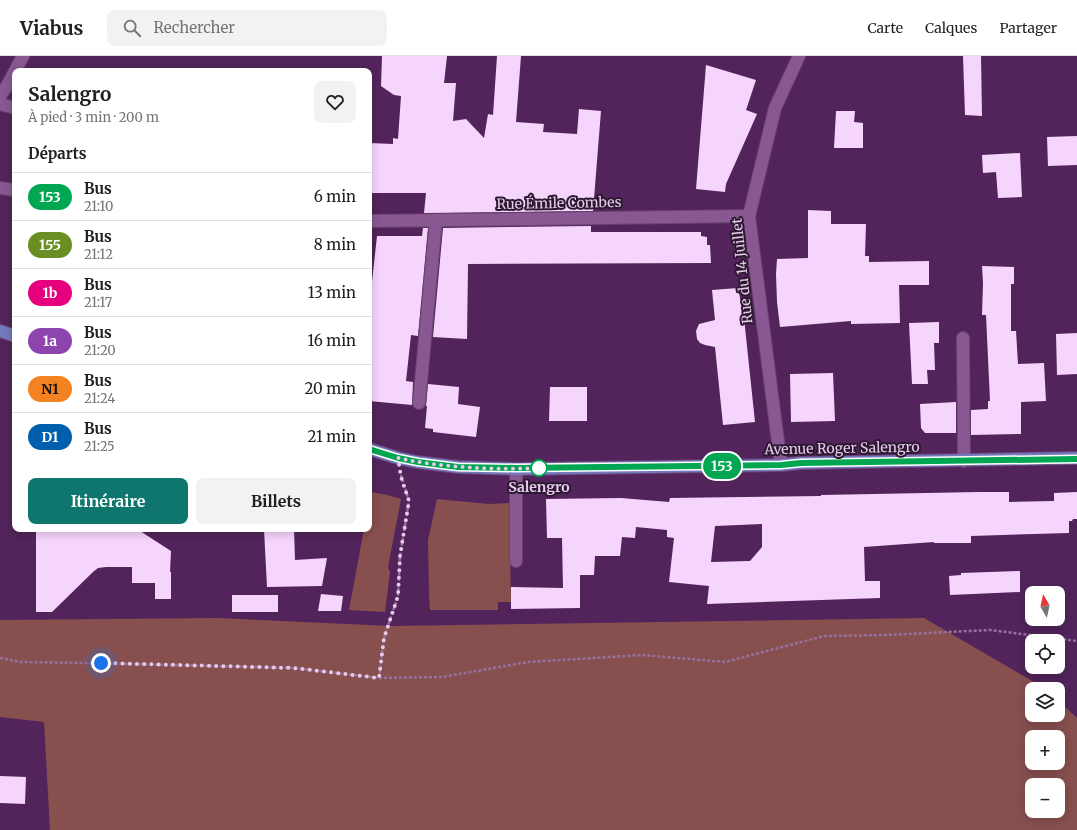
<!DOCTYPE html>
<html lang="fr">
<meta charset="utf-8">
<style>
:root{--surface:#fff;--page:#f2f2f2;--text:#202124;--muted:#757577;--line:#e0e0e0;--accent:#0f766e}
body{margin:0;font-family:Merriweather,serif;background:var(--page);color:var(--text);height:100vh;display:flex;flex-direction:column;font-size:15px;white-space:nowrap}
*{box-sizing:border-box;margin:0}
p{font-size:13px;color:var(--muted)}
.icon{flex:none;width:22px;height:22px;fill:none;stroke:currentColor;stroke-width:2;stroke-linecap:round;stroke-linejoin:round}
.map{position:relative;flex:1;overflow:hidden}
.drawer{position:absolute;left:12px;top:12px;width:360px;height:464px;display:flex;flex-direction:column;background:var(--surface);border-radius:8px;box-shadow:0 2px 10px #0003}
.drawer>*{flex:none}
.badge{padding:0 8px;border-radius:13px;font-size:14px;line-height:26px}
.needle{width:26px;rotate:351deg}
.controls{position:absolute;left:1025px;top:530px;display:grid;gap:8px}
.controls a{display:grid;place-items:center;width:40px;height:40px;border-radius:8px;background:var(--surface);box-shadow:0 2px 10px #0003;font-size:20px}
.you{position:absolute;width:20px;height:20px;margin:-10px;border:3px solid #fff;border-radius:50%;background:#1a73e8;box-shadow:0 0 0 6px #1a73e833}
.map>.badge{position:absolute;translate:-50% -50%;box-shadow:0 0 0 2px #fff}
h2{padding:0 16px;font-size:15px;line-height:36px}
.round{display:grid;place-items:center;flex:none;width:42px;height:42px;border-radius:8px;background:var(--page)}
.headline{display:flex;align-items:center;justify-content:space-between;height:68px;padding:0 16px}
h1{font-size:19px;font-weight:700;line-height:30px}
.action{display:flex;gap:8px;margin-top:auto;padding:8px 16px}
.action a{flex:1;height:46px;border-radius:8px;background:var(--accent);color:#fff;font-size:16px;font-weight:700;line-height:46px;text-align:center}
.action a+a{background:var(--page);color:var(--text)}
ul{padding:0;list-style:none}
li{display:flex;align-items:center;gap:12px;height:48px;padding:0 16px;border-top:1px solid var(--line)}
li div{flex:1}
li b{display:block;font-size:15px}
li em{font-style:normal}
li .badge{min-width:44px;font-weight:700;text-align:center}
header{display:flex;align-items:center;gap:24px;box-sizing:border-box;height:56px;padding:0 20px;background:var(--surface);border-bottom:1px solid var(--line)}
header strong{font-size:19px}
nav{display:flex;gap:22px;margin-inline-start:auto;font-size:14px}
.search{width:280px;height:36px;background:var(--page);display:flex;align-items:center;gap:10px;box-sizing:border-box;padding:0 14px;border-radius:8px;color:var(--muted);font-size:15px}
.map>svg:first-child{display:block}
.green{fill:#87504f;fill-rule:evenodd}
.building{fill:#f6d5fc;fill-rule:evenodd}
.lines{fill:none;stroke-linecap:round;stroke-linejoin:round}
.lane-casing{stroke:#6c4272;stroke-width:14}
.street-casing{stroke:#6c4272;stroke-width:14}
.secondary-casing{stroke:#6c4272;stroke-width:14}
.primary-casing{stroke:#6c4272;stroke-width:14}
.path{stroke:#97719e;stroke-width:2.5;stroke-dasharray:3 2;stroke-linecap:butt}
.lane{stroke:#895892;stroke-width:12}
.street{stroke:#895892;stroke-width:12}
.secondary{stroke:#895892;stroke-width:12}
.primary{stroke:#7379bd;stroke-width:12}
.line-casing{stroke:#fff;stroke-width:9}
.line{stroke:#00a651;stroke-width:6}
.walk{stroke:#e6caea;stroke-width:4;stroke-dasharray:0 7.2}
.stop-dot{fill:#fff;stroke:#00a651;stroke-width:2}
.labels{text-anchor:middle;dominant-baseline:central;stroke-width:4;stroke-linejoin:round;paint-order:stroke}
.street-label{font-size:14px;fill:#e6caea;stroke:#2d1831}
.stop-label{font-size:14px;font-weight:bold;fill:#e6caea;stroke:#2d1831}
</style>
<header>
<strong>Viabus</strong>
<div class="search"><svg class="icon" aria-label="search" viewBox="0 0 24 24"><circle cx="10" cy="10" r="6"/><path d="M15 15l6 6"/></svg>Rechercher</div>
<nav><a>Carte</a><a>Calques</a><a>Partager</a></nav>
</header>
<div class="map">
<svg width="1077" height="774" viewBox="0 0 1077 774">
<rect width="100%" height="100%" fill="#52245b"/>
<path class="green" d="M 371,436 L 387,439 L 401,443 L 388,511 L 390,516 L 385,556 L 349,554 L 364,473 L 369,473 L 369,448 Z
M 437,443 L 489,448 L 509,447 L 511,546 L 498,546 L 498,554 L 430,554 L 429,539 L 428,484 Z
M 217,562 L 392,570 L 924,562 L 1046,633 L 1032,633 L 1032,659 L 1058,659 L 1058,644 L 1077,662 L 1077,774 L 50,774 L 44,666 L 0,661 L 0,564 ZM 1032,681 L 1058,681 L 1058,707 L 1032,707 ZM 1032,729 L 1058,729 L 1058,755 L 1032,755 Z"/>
<path class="building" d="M 382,0 L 447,0 L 444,27 L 456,27 L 453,65 L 466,63 L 484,82 L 488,58 L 493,59 L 497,0 L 521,0 L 516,66 L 544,68 L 543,76 L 577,78 L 579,53 L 601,55 L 593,155 L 424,157 L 426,137 L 369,137 L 369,87 L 393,88 L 393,82 L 398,83 L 401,40 L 394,39 L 381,30 Z
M 963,0 L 981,0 L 982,60 L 965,59 Z
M 706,9 L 756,24 L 746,54 L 757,58 L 726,128 L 725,136 L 696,133 Z
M 836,55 L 855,55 L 854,66 L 863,67 L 863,92 L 834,92 Z
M 1077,80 L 1077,109 L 1048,110 L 1047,81 Z
M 1020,97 L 1022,141 L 998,142 L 996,116 L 983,117 L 982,99 Z
M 808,154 L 831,155 L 831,168 L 866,168 L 865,200 L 869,200 L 869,206 L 929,205 L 929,229 L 899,229 L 900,267 L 851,268 L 851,265 L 780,271 L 777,246 L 776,218 L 777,203 L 808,202 Z
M 591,170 L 591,176 L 701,176 L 701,180 L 707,181 L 707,189 L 710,189 L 711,207 L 468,208 L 467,283 L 433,281 L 443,172 Z
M 423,172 L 428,172 L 418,280 L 411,279 L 406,325 L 413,326 L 412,349 L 369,345 L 369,253 L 377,180 L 422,180 Z
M 982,210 L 1014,211 L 1014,228 L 1011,228 L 1011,275 L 1016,275 L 1018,308 L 1044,307 L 1046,345 L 1021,346 L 1021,378 L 971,379 L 971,354 L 988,353 L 988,345 L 990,345 L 986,259 L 982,259 L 983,227 Z
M 738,232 L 744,262 L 755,366 L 723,369 L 715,291 L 705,289 L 700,287 L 697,283 L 696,275 L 699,268 L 715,264 L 712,234 Z
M 939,266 L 939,287 L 934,287 L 935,314 L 927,314 L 928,328 L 912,328 L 909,267 Z
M 1077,277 L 1077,318 L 1057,319 L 1056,278 Z
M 833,317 L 835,365 L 791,366 L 790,318 Z
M 428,328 L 459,331 L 458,348 L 480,351 L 476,381 L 433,376 L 433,373 L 425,372 L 427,350 L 426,350 Z
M 550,331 L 587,331 L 587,365 L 549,365 Z
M 956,346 L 956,377 L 925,377 L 921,372 L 920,348 Z
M 978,436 L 1009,436 L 1009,446 L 1054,445 L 1054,437 L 1077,436 L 1077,463 L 1073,463 L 1072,465 L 1069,465 L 1069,477 L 971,480 L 971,487 L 934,487 L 934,486 L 864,491 L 865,525 L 880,525 L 880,542 L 707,548 L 709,530 L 669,526 L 674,482 L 667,481 L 667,474 L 636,471 L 635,482 L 622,481 L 620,500 L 595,500 L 594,519 L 580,519 L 580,552 L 511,553 L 511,531 L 563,532 L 562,482 L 547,482 L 546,443 L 621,442 L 669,446 L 670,442 L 821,440 L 821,439 ZM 762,468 L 762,491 L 750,505 L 711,506 L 715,470 Z
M 36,473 L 137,473 L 171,495 L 170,516 L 171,516 L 171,543 L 155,543 L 155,527 L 132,527 L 132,511 L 106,511 L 98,512 L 93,516 L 52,556 L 36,556 Z
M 264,473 L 294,473 L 295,504 L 327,502 L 322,530 L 267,531 Z
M 1020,515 L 1020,536 L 950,539 L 949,520 L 961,519 L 961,517 Z
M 321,538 L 343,540 L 341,555 L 318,555 Z
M 232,539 L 278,539 L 278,556 L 232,556 Z
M 0,720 L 26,721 L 25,748 L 0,747 Z"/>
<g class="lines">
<defs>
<path id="lane" d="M 963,282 L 964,405
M 516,413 L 516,505"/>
<path id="street" d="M 15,15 L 23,0
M 0,40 L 7,30 L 15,15
M 0,48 L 15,52
M 0,132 L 15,134
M 369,165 L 749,160
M 419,347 L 436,164"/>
<path id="secondary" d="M 781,409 L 749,160 L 775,52 L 799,0"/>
<path id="primary" d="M 0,275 L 15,280
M 369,393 L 398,402 L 417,406 L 458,411 L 516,413 L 781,409 L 801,407 L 1077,402"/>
</defs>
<use href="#lane" class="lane-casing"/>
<use href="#street" class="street-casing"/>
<use href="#secondary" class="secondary-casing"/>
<use href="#primary" class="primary-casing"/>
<path class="path" d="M 0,602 L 20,606 L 86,607 L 294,612 L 379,622 L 442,621 L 528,606 L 642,599 L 725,606 L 824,580 L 886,579 L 990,574 L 1077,585
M 379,622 L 384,582 L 398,540 L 400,500 L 409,445 L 401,419"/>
<use href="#lane" class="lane"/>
<use href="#street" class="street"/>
<use href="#secondary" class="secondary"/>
<use href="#primary" class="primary"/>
</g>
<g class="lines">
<defs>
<path id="line" d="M 369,393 L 398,402 L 418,406 L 458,411 L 516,412 L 781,409 L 801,407 L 1077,403"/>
</defs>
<use href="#line" class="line-casing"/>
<use href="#line" class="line"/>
<path class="walk" d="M 101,607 L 294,612 L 379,622 L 384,582 L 398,540 L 400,500 L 409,445 L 401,421 L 398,402 C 444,412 492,414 539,412"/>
</g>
<circle class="stop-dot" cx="539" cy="412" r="8"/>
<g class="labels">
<g class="street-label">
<text transform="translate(559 147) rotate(-1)">Rue Émile Combes</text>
<text transform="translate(742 215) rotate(-96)">Rue du 14 Juillet</text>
<text transform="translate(842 392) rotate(-1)">Avenue Roger Salengro</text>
</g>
<g class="stop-label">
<text x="539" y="431">Salengro</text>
</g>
</g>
</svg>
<div class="controls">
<a><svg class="needle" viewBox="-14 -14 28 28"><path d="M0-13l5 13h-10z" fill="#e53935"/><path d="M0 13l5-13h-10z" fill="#757577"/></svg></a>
<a><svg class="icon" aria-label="locate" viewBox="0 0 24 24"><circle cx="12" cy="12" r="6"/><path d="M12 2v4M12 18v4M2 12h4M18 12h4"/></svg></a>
<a><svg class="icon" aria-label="layers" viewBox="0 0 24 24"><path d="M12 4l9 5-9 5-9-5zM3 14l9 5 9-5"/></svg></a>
<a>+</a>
<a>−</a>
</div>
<div class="you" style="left:101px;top:607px"></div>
<b class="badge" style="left:722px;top:410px;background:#00a651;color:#fff">153</b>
<section class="drawer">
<div class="headline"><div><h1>Salengro</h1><p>À pied · 3 min · 200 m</p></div><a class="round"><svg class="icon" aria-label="heart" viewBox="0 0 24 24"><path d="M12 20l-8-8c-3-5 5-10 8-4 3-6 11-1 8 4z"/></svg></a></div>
<h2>Départs</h2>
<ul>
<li><span class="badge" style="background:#00a651;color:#fff">153</span><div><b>Bus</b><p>21:10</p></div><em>6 min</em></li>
<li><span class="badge" style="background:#6b8e23;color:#fff">155</span><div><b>Bus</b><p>21:12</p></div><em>8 min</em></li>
<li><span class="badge" style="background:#e6007e;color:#fff">1b</span><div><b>Bus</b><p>21:17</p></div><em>13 min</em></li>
<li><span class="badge" style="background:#8e44ad;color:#fff">1a</span><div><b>Bus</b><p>21:20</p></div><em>16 min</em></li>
<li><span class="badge" style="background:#f58220;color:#111">N1</span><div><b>Bus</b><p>21:24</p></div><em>20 min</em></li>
<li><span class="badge" style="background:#005fac;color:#fff">D1</span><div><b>Bus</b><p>21:25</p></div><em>21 min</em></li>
</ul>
<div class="action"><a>Itinéraire</a><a>Billets</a></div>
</section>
</div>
